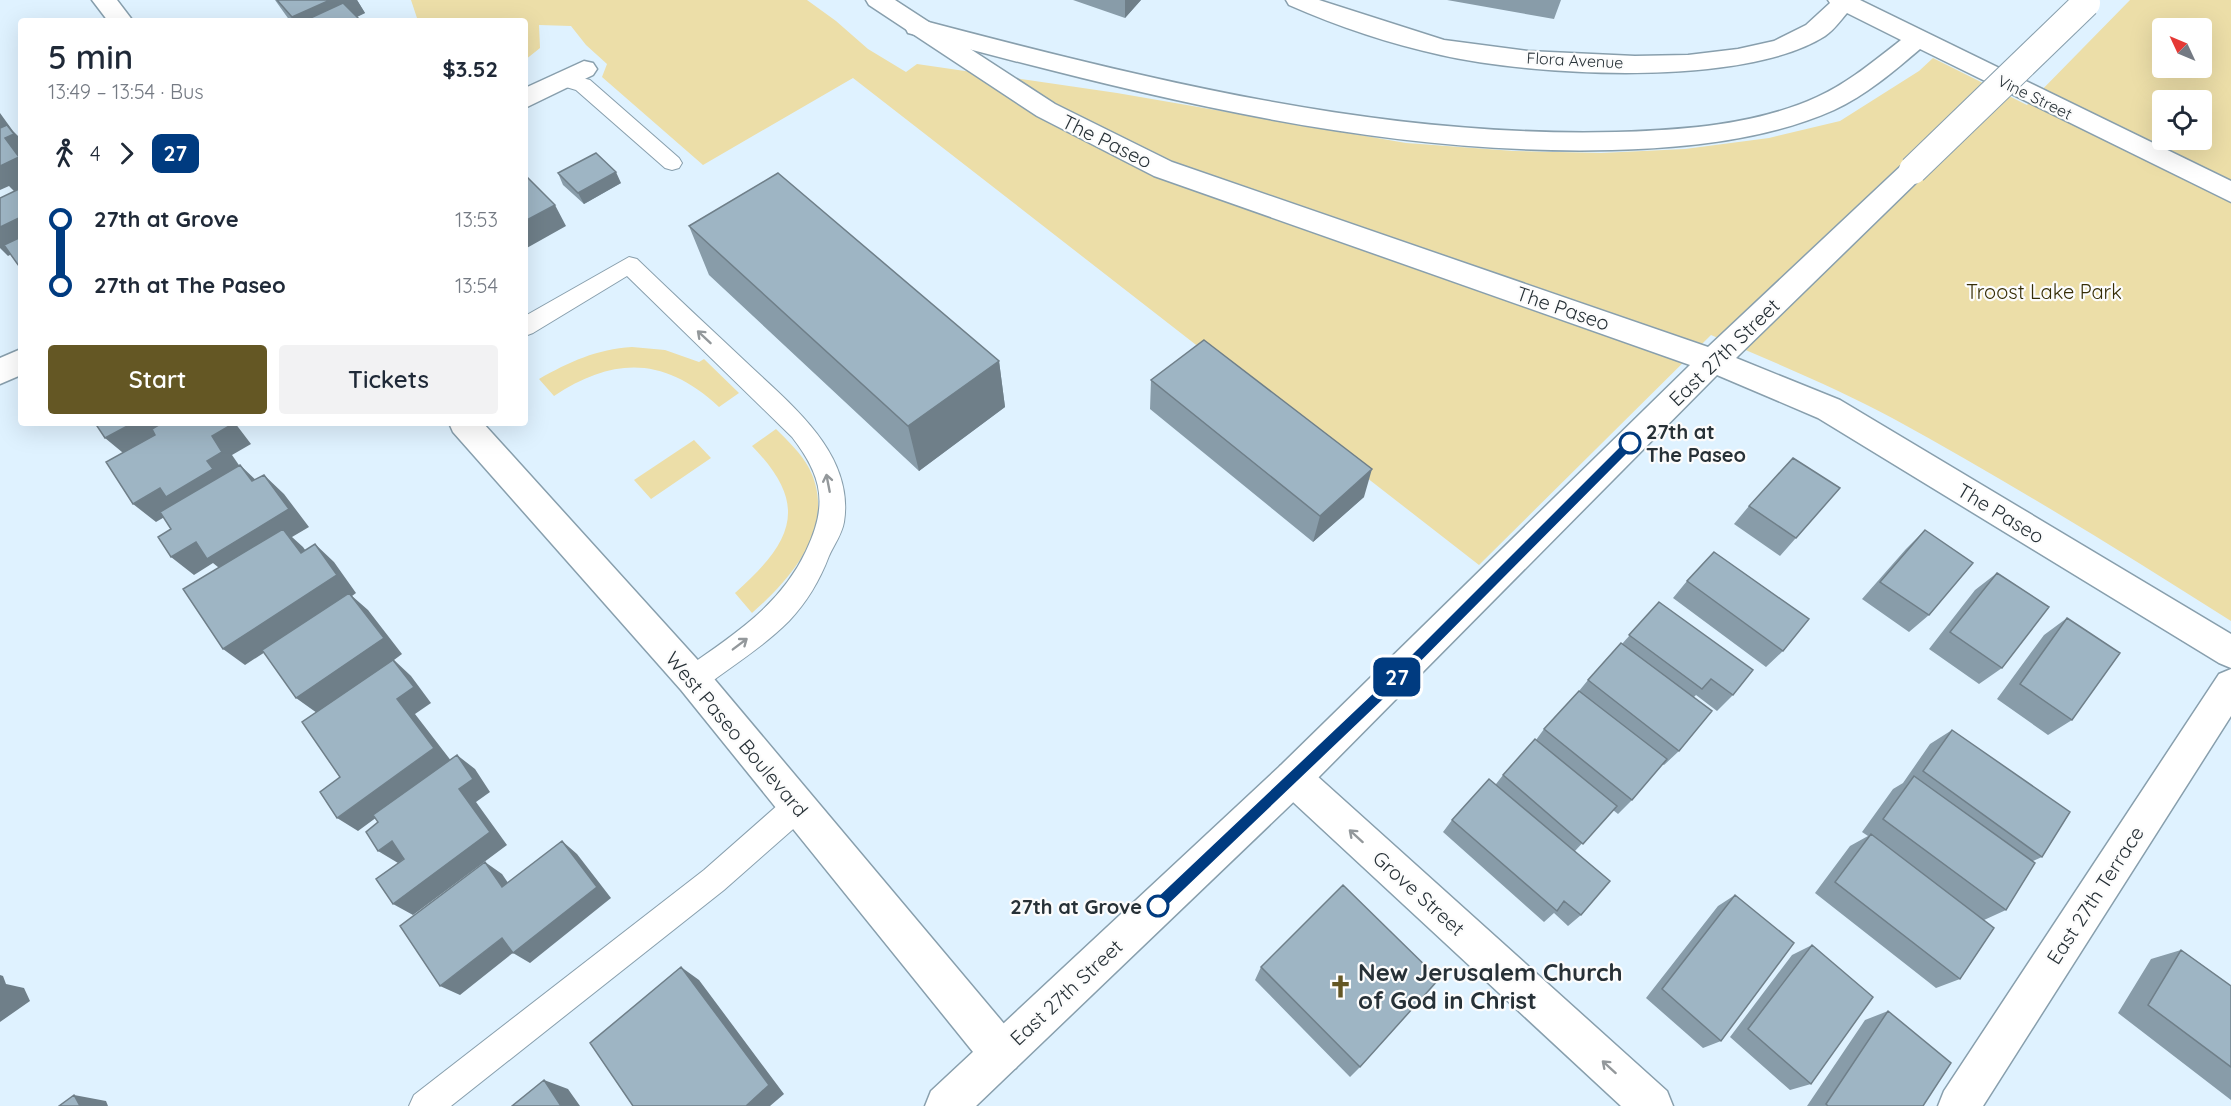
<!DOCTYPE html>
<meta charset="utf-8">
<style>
:root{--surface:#fff;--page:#f2f2f3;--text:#1f2937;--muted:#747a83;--accent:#645724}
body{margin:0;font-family:Quicksand,sans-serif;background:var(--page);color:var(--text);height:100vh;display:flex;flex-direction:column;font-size:22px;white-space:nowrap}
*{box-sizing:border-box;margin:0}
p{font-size:20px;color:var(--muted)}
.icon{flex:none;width:33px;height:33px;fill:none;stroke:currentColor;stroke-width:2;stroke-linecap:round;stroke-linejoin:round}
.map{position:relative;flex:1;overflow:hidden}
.panel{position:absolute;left:18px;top:18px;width:510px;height:408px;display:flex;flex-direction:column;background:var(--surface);border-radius:6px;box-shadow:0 6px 24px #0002}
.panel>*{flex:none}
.badge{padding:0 12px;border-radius:9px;font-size:21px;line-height:39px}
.needle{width:39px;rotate:314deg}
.fabs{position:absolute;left:2152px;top:18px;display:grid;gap:12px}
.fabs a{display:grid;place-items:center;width:60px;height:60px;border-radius:6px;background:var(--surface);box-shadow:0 6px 24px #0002;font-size:30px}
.map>.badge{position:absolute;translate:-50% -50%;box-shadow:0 0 0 3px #fff}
.legs{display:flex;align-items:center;gap:9px;height:66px;padding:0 30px;font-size:20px}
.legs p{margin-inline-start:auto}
.overview{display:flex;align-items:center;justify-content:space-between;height:102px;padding:0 30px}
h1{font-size:33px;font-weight:600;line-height:45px}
.primary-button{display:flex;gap:12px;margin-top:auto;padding:12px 30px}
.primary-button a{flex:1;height:69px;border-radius:6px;background:var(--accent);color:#fff;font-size:24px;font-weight:600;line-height:69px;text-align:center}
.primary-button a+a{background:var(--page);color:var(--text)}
ul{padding:0 30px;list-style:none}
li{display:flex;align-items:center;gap:21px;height:66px;font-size:22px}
li i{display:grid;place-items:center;width:9px;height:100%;margin:0 8px;background:currentColor}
li i::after{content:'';width:15px;height:15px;margin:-8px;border:4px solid;border-radius:50%;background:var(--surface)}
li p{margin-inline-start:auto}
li:first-child i{background:linear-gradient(#0000 50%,currentColor 0)}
li:last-child i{background:linear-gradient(currentColor 50%,#0000 0)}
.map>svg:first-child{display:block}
.green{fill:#ecdea8;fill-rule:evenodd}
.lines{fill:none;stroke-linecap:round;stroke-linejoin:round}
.lane-casing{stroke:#889fad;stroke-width:2}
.street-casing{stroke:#889fad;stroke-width:3}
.secondary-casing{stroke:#889fad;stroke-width:3}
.lane{fill:#fff;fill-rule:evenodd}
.street{fill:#fff;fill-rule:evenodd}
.secondary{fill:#fff;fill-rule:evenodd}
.secondary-bridge-casing{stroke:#889fad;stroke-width:30;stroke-linecap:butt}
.secondary-bridge{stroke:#fff;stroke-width:28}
.wall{fill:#889ca9}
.shaded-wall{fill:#6f7f89}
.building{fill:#9eb5c4;stroke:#6f7f89;stroke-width:1.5}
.oneway{stroke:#93989b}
.line-1{fill:#003b80;stroke:#fff;stroke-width:1.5}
.stop-1-dot{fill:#fff;stroke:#003b80;stroke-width:3}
.labels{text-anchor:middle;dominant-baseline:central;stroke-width:4.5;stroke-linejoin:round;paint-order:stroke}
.far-street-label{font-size:16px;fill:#273137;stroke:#fcfcfc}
.street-label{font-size:20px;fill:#273137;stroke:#fcfcfc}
.park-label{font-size:20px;fill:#362d06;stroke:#fcfcfc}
.stop-label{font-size:20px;font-weight:bold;fill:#273137;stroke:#fcfcfc;text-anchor:start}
.near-poi-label{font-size:24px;font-weight:bold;fill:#273137;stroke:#fcfcfc;text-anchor:start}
</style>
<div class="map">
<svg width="2231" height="1106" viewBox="0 0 2231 1106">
<rect width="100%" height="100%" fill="#dff2ff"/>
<path class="green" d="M 411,0 L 807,0 L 836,21 L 868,49 L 906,72 L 917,64 L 1117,93 L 1406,143 L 1514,151 L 1601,153 L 1685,149 L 1769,138 L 1840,121 L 1919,71 L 1933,58 L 2027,105 L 2130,0 L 2231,0 L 2231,621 C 2121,551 2009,482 1894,419 C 1835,387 1773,362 1711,335 L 1479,565 L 853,78 L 703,165 L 602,77 L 607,64 L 586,45 L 571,26 L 539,25 L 540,48 L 525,60 L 525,21 L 418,21 ZM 2163,28 L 2202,28 L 2202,68 L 2163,68 ZM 2163,100 L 2202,100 L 2202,140 L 2163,140 Z
M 632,347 L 665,350 L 699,362 L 704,359 L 739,393 L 719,407 C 665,357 615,356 554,396 L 539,379 C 569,362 597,349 632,347 Z
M 776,429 C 788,441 801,453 809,468 C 838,525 792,578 752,613 L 735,593 C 792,542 811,506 752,446 Z
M 694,440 L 711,458 L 651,499 L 634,480 Z"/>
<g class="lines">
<defs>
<path id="lane" d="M 563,73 L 590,80 L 679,158 L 682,163 L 679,168 L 672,170 L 665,168 L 576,90 L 556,84 L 553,79 L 556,74 Z
M 629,257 L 637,259 C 673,294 710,328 746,362 C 790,404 855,453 844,522 C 842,534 834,545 829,556 C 820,580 807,602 789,621 C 763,647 732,666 703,688 L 693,691 L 683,688 L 679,679 L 683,670 C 732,636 780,606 806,551 C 828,505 823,477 792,437 L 627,276 L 533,333 L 525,336 L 525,316 Z
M 798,792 L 808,796 L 812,806 L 808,816 L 724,890 L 451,1106 L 409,1106 L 414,1095 L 704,870 L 788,796 Z"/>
<path id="street" d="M 92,0 L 117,0 L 133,21 L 108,21 Z
M 1286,0 L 1319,0 L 1444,40 L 1528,51 L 1635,56 L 1688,55 L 1738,49 L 1774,41 L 1806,25 L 1830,3 L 1828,0 L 1860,0 L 2231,181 L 2231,202 L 1920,49 C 1893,72 1866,95 1834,110 C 1767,140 1686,148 1612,150 C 1372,156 1138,94 908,33 L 905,27 L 908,21 L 917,19 C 1146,79 1378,138 1616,132 C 1682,130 1756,125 1817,97 C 1848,83 1874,61 1901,40 L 1847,13 C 1840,21 1834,30 1825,36 C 1744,88 1533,76 1441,55 C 1390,44 1337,26 1289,5 Z
M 584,61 L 593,63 L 597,69 L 593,75 L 525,108 L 525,88 Z
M 21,349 L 21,375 L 0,384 L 0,358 Z
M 449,423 L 483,423 L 705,668 L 1016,1038 L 1022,1053 L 1016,1068 L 1001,1074 L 986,1068 L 681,690 L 453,432 Z
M 2231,669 L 2231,716 L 1983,1106 L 1938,1106 L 1944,1091 L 2219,674 Z
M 1293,761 L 1306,766 L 1667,1091 L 1673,1106 L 1621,1106 L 1280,790 L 1275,778 L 1280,766 Z"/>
<path id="secondary" d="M 866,0 L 895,0 L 1055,104 L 1172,162 L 1708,347 L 1904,163 L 1913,161 L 1922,163 L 1926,170 L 1922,177 L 1736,358 L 1840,400 L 2231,634 L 2231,668 L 2219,663 L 1818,418 L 1717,375 L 1306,790 L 976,1106 L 925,1106 L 931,1091 L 1280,766 L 1690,365 L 1154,176 L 1037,116 L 869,5 Z"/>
</defs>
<use href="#lane" class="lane-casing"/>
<use href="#street" class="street-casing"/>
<use href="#secondary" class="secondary-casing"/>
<use href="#lane" class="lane"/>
<use href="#street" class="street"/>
<use href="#secondary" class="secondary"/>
<defs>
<path id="secondary-bridge" d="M 1913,170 L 2086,3"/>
</defs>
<use href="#secondary-bridge" class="secondary-bridge-casing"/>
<use href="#secondary-bridge" class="secondary-bridge"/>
</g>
<path class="wall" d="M 275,0 L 357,0 L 365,13 L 357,17 L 361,21 L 290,21 Z
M 1073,0 L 1141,0 L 1125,18 Z
M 1447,0 L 1561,0 L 1554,19 Z
M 558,173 L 621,183 L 584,204 L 563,185 Z
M 689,226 L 999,361 L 1005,407 L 919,471 L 709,275 Z
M 1151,380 L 1364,497 L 1313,542 L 1150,409 Z
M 1840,488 L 1780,556 L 1734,524 L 1749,506 Z
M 1925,530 L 1929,615 L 1909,632 L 1862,599 L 1906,549 Z
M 1997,573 L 2002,668 L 1979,684 L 1929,649 L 1975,590 Z
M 1687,581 L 1783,651 L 1766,667 L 1673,598 Z
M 1659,602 L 1733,695 L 1717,711 L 1696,695 L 1694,697 L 1679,751 L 1664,765 L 1662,764 L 1632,800 L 1618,814 L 1613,810 L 1575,851 L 1581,915 L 1568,926 L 1554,913 L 1544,922 L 1443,832 L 1452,820 L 1496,784 L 1503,775 L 1536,740 L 1544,729 L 1579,691 L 1588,680 L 1622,644 Z
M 2067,618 L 2072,720 L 2048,735 L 1997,699 L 2044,635 Z
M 1952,730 L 2042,857 L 2033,861 L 2006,910 L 1984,920 L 1960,979 L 1936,988 L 1815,893 L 1850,846 L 1868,836 L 1862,832 L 1893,789 L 1903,783 L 1930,744 Z
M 1735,895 L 1721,1041 L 1703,1048 L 1646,998 L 1718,906 Z
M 1812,945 L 1811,1084 L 1790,1090 L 1730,1037 L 1792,955 Z
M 2181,950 L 2231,986 L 2231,1100 L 2118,1013 L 2151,959 Z
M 1261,967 L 1360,1067 L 1350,1077 L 1255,980 Z
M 1888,1011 L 1923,1106 L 1807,1106 L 1865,1020 Z"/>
<path class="shaded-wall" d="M 330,0 L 357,0 L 365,13 L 348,21 L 295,21 L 292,17 Z
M 1125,0 L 1141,0 L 1125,18 Z
M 0,113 L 13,131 L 21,139 L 21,189 L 15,192 L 9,186 L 0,190 Z
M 616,172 L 621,183 L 584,204 L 578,193 Z
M 555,205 L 566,226 L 525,249 L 525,221 Z
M 21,217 L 21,249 L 8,256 L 0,248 L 0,227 Z
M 999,361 L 1005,407 L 919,471 L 908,426 Z
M 133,423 L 190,423 L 128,457 L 105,438 Z
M 229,423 L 235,423 L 251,444 L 232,455 L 243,471 L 156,522 L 133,504 L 207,461 L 212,436 Z
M 240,465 L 260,484 L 252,481 Z
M 1372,469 L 1364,497 L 1313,542 L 1320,516 Z
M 264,475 L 284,494 L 309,527 L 292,537 L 303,547 L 320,571 L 229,576 L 213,563 L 194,575 L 171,557 Z
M 315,544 L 334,562 L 356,593 L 352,596 L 368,610 L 402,654 L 394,660 L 411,676 L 431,703 L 415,714 L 452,762 L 358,831 L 337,818 L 434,748 L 317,713 L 296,698 L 351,596 L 245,665 L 223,649 Z
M 457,755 L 475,769 L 490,792 L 476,802 L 507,845 L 413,915 L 393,904 L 459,789 Z
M 392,841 L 412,853 L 398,863 L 378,851 Z
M 562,841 L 577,854 L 611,898 L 530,963 L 513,953 Z
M 485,862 L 502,874 L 519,899 L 502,887 Z
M 502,938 L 519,948 L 460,995 L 440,986 Z
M 681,967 L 699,980 L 784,1094 L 770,1106 L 746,1106 Z
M 0,975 L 3,976 L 6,984 L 24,988 L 30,1001 L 0,1022 Z
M 544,1080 L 568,1089 L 580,1106 L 561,1106 Z
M 74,1095 L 106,1101 L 108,1106 L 80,1106 Z"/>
<path class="building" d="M 277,0 L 330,0 L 292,17 Z
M 343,3 L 361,21 L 304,21 Z
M 7,125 L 14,134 L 5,138 L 19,157 L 0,166 L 0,128 Z
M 596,153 L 616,172 L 578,193 L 558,173 Z
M 778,173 L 999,361 L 908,426 L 689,226 Z
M 525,176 L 526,176 L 555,205 L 525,221 Z
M 21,188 L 21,217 L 0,227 L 0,198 Z
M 21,237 L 21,269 L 4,245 Z
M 1204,340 L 1372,469 L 1320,516 L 1151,380 Z
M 95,423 L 133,423 L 105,438 Z
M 162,423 L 229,423 L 231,425 L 212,436 L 222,452 L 207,461 L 213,469 L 166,497 L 160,488 L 133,504 L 106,462 L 155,435 L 152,429 Z
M 1793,458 L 1840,488 L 1796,538 L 1749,506 Z
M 240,465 L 252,481 L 264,475 L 289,509 L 207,559 L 196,542 L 171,557 L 158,537 L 171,529 L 160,512 Z
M 283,529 L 301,553 L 315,544 L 337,575 L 223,649 L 183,589 Z
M 1925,530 L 1973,563 L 1929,615 L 1880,582 Z
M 1714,552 L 1809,619 L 1783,651 L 1687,581 Z
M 1997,573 L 2049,607 L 2002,668 L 1950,632 Z
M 349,593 L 384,638 L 296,698 L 262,650 Z
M 1659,602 L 1753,670 L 1733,695 L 1711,679 L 1702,689 L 1629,635 Z
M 2067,618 L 2120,653 L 2072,720 L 2020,684 Z
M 1621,643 L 1712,711 L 1679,751 L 1588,680 Z
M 393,660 L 414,687 L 397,699 L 434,748 L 337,818 L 320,792 L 340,777 L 302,722 Z
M 1579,691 L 1667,759 L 1632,800 L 1544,729 Z
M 1952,730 L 2070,812 L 2042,857 L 1923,771 Z
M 1535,739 L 1617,806 L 1583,844 L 1503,775 Z
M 457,755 L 473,779 L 459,789 L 490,832 L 393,904 L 376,879 L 404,859 L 392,841 L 378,851 L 366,832 L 378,822 L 373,815 Z
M 1914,776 L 2035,863 L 2006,910 L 1883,819 Z
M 1489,779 L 1610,881 L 1581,915 L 1564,901 L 1557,911 L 1452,820 Z
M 1871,834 L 1994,928 L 1960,979 L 1835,882 Z
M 562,841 L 597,887 L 513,953 L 502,938 L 440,986 L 400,926 L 485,862 L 502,887 Z
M 1343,885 L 1439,979 L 1360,1067 L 1261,967 Z
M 1735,895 L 1794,943 L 1721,1041 L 1662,989 Z
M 1812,945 L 1873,997 L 1811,1084 L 1748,1029 Z
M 2181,950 L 2231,986 L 2231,1067 L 2148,1005 Z
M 681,967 L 769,1085 L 746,1106 L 633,1106 L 590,1043 Z
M 1888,1011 L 1951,1063 L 1923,1106 L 1828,1106 L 1826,1104 Z
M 544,1080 L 561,1106 L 512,1106 Z
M 74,1095 L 80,1106 L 59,1106 Z"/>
<defs><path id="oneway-shaft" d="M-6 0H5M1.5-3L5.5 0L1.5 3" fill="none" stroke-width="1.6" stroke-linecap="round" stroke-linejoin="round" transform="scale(1.5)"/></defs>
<g class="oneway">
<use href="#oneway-shaft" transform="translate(704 337) rotate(-137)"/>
<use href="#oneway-shaft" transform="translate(828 483) rotate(-101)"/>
<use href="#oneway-shaft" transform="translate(740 644) rotate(-37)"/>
<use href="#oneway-shaft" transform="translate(1356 836) rotate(-138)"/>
<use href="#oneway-shaft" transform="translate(1609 1067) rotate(-138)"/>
</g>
<path class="line-1" d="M 1630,439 L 1634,440 L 1634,447 L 1384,699 L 1163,910 L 1158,912 L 1153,910 L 1151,906 L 1153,901 L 1375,691 L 1626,440 Z"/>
<defs>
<symbol id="church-bare" viewBox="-9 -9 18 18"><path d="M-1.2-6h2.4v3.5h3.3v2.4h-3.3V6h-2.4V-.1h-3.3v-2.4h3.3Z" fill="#645724" stroke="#fcfcfc" stroke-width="2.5" paint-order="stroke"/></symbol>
</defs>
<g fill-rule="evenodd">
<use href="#church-bare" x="1324" y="970" width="33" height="33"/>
</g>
<g class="stop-1-dot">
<circle cx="1630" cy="443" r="10"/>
<circle cx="1158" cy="906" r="10"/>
</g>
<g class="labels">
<g class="far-street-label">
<text transform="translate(1575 60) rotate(3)">Flora Avenue</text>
<text transform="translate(2035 97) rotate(26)">Vine Street</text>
</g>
<g class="street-label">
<text transform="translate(1107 141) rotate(26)">The Paseo</text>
<text transform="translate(1563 308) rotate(19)">The Paseo</text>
<text transform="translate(1724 352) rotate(-44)">East 27th Street</text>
<text transform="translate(2001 513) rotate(31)">The Paseo</text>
<text transform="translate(737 734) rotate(50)">West Paseo Boulevard</text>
<text transform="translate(1419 893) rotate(42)">Grove Street</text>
<text transform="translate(2095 895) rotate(-57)">East 27th Terrace</text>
<text transform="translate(1066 992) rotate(-43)">East 27th Street</text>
</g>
<g class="park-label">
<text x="2044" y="291">Troost Lake Park</text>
</g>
<g class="stop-label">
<text x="1646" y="431">27th at<tspan x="1646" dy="23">The Paseo</tspan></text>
<text x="1142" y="906" text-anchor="end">27th at Grove</text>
</g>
<g class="near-poi-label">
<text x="1358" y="972">New Jerusalem Church<tspan x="1358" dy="28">of God in Christ</tspan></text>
</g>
</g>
</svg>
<div class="fabs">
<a><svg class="needle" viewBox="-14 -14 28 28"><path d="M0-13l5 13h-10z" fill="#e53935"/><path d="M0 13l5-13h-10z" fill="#747a83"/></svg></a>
<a><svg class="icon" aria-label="locate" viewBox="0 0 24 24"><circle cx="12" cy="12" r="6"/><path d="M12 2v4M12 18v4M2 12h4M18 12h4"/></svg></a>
</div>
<b class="badge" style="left:1397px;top:677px;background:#003b80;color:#fff">27</b>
<section class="panel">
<div class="overview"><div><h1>5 min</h1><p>13:49 – 13:54 · Bus</p></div><b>$3.52</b></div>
<div class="legs"><svg class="icon" aria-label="walk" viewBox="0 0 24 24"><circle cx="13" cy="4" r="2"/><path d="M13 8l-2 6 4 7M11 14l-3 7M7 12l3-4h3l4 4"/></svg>4<svg class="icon" aria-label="forward" viewBox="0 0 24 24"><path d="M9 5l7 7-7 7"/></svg><b class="badge" style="background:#003b80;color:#fff">27</b></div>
<ul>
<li><i style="color:#003b80"></i><b>27th at Grove</b><p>13:53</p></li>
<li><i style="color:#003b80"></i><b>27th at The Paseo</b><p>13:54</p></li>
</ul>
<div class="primary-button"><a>Start</a><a>Tickets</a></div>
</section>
</div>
